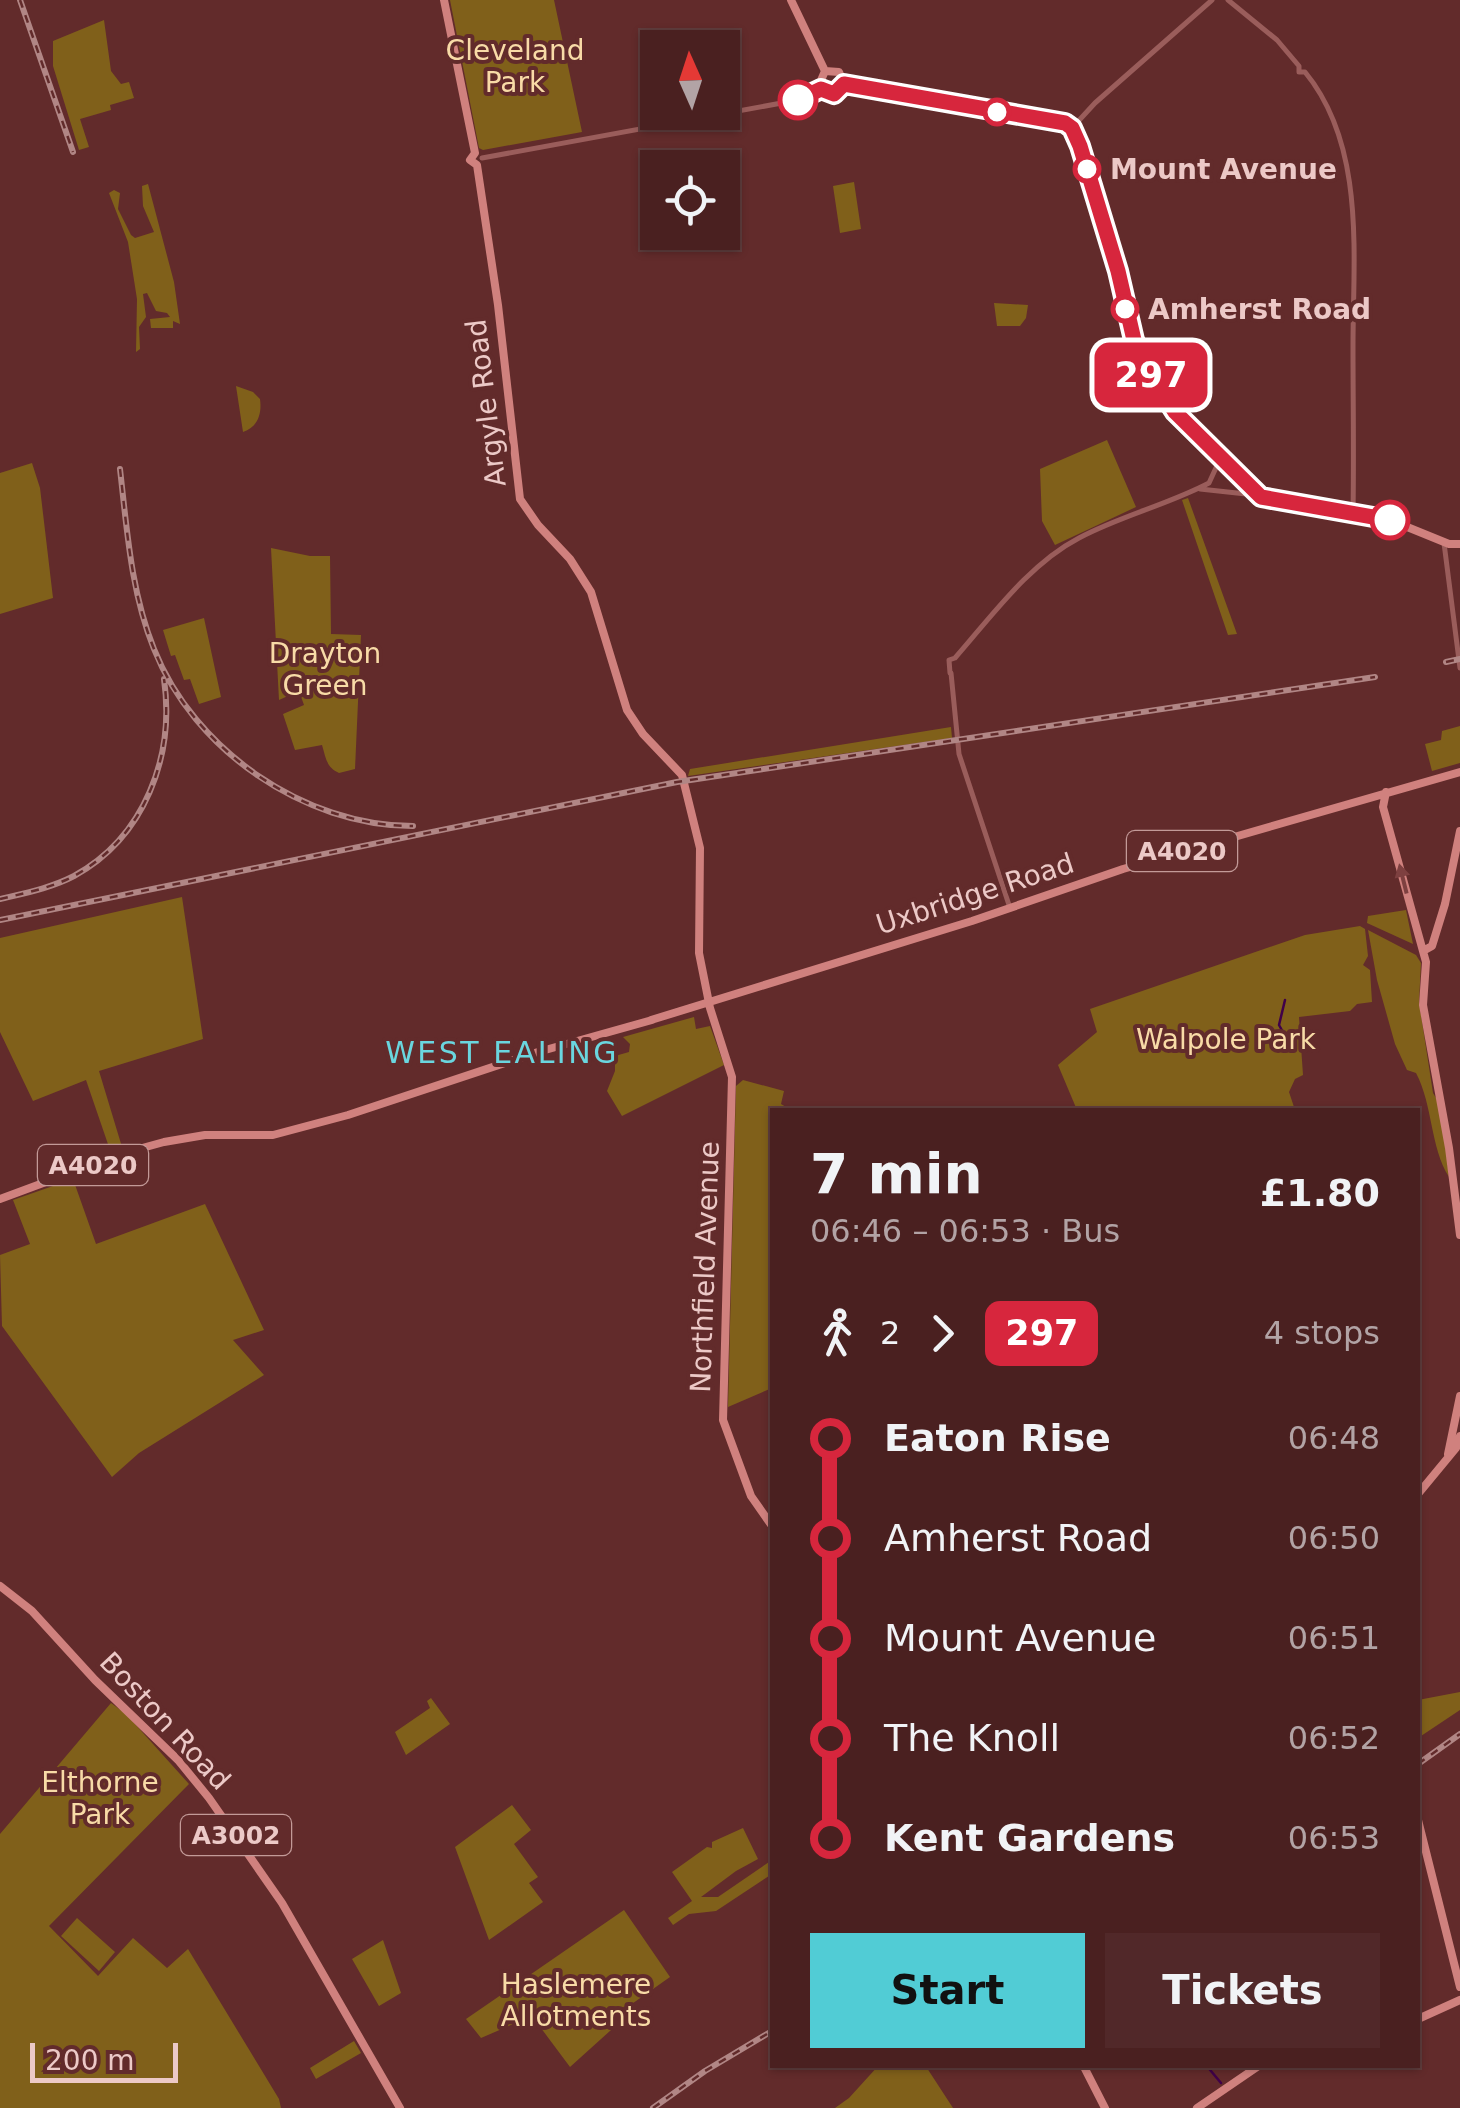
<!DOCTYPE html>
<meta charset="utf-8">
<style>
:root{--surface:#4a2020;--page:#512829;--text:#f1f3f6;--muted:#b2a3a5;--line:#613e3e;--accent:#51ccd5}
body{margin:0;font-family:"DejaVu Sans",sans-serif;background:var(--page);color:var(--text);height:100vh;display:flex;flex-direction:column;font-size:38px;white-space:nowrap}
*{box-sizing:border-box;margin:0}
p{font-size:32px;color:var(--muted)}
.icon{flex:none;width:55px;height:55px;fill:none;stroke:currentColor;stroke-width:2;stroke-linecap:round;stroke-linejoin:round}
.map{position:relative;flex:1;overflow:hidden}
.details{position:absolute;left:770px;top:1108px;width:650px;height:960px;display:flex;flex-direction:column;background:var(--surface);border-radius:0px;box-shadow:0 2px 8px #0004,0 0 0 2px var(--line)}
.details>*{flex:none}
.badge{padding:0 20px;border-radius:15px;font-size:35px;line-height:65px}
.needle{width:65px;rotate:357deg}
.fabs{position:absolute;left:640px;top:30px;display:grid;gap:20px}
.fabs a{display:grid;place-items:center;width:100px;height:100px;border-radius:0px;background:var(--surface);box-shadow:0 2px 8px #0004,0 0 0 2px var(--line);font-size:50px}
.scale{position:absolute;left:30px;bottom:25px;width:148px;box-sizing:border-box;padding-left:10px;border:5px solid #ecc9c7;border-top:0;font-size:28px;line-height:35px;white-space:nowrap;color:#ecc9c7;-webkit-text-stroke:8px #622b2b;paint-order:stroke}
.map>.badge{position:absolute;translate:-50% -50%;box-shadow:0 0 0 5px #fff}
.legs{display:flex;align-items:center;gap:15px;height:110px;padding:0 40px;font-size:32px}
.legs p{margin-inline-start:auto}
.overview{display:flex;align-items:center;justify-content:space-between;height:170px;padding:0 40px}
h1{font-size:55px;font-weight:700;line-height:75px}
.cta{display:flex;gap:20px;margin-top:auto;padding:20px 40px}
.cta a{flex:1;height:115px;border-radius:0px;background:var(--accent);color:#111;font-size:40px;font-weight:700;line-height:115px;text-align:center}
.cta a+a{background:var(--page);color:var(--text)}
ul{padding:0 40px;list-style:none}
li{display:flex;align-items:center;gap:35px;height:100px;font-size:38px}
li i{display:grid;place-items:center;width:15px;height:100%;margin:0 12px;background:currentColor}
li i::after{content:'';width:25px;height:25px;margin:-12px;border:8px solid;border-radius:50%;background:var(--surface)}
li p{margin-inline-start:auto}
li:first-child i{background:linear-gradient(#0000 50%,currentColor 0)}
li:last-child i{background:linear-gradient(currentColor 50%,#0000 0)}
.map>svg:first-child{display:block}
.green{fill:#80601a}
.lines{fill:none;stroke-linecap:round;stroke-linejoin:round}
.stream{stroke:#400149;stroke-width:2.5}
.minor{stroke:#9a5d5b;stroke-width:5}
.major{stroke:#d0817e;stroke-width:8}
.rail-casing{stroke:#b18685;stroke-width:6}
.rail{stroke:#622b2b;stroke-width:2.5;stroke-dasharray:8;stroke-linecap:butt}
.oneway{fill:#7e4040}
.line-1-casing{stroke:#fff;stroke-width:22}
.line-1{stroke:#d7263d;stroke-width:15}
.stop-1-dot{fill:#fff;stroke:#d7263d;stroke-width:5}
.labels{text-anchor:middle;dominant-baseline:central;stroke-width:8;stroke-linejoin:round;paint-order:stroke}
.shield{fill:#622b2b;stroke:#c39a98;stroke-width:2.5}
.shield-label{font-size:25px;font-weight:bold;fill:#ecc9c7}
.park-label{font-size:28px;fill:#f8dba7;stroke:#622b2b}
.stop-label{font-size:28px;font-weight:bold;fill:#ecc9c7;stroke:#622b2b;text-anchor:start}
.street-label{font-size:28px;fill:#ecc9c7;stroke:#622b2b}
.neighbourhood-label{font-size:30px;letter-spacing:2.5px;fill:#6ad6df;stroke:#622b2b}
</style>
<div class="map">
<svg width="1460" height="2108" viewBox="0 0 1460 2108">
<rect width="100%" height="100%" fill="#622b2b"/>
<path class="green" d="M 450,0 L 554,0 L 582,132 L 483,150 L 479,148 Z
M 104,20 L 111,71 L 121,84 L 129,82 L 134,98 L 110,105 L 111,110 L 80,119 L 89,147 L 79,150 L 53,66 L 53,41 Z
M 854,182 L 861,229 L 840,233 L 833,186 Z
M 148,184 L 174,282 L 180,324 L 173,321 L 173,328 L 151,328 L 150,319 L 170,317 L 167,313 L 156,311 L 147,293 L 143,294 L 146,317 L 139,327 L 140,349 L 136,352 L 137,299 L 128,242 L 109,193 L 114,190 L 120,193 L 118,209 L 131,235 L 135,238 L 154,232 L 143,206 L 142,186 Z
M 994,303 L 1028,305 L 1026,318 L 1020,326 L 997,326 Z
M 236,386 L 253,392 L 260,399 C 262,414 258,427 243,432 Z
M 1107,440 L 1136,507 L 1055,545 L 1042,521 L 1040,469 Z
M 32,463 L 40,488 L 53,598 L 0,614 L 0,473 Z
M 1188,498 L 1237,634 L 1228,635 L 1182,500 Z
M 271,548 L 310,556 L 330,556 L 331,634 L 361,635 L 355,769 L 339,773 C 326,767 326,758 322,745 L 295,750 L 283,714 L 304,705 L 299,691 L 279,700 Z
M 204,618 L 221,697 L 199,704 L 190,679 L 184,680 L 175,655 L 171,656 L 163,630 Z
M 1460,726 L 1460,763 L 1432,771 L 1425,744 L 1441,740 L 1442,731 Z
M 951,727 L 952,738 L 688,776 L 690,769 Z
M 182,897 L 203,1039 L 99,1071 L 122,1147 L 110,1150 L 86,1080 L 33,1101 L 0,1032 L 0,938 Z
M 1406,910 L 1413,944 L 1367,923 L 1368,916 Z
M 1360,926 L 1365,929 L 1368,956 L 1363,965 L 1370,970 L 1372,1002 L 1357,1004 L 1350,1011 L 1299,1017 L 1303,1075 L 1295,1079 L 1289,1092 L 1295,1110 L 1077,1110 L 1058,1065 L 1097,1032 L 1090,1009 L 1305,935 Z
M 1368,930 L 1416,955 L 1421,963 L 1419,1002 L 1433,1093 L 1441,1106 L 1449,1177 C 1430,1147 1433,1105 1416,1073 L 1407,1070 L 1395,1044 L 1377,980 Z
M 694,1017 L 696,1029 L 710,1026 L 724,1065 L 622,1116 L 607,1091 L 615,1071 L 615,1056 L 629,1052 L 630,1044 L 623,1037 Z
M 743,1080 L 784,1091 L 781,1104 L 791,1110 L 772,1110 L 772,1388 L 728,1407 L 736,1086 Z
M 73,1179 L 96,1244 L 205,1204 L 264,1330 L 233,1340 L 264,1375 L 139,1453 L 112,1477 L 2,1326 L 0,1255 L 30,1244 L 13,1200 Z
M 1460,1692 L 1460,1710 L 1418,1738 L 1418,1700 Z
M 431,1698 L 450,1724 L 406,1755 L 395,1732 L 430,1708 L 427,1701 Z
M 111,1703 L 126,1714 L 189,1784 L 49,1926 L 98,1976 L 133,1938 L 167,1968 L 188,1949 L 279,2099 L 281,2108 L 0,2108 L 0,1834 Z
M 512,1805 L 531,1830 L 514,1844 L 538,1877 L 529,1883 L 543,1902 L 489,1940 L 455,1847 Z
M 743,1828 L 758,1859 L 736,1871 L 701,1897 L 718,1897 L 772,1860 L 772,1874 L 716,1911 L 689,1914 L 673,1925 L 668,1918 L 692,1901 L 672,1872 L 707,1847 L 712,1848 L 712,1842 Z
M 624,1910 L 670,1977 L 619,2013 L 621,2021 L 570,2067 L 532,2016 L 481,2038 L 466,2019 Z
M 77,1918 L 115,1952 L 99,1971 L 61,1936 Z
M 383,1940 L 401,1993 L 379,2006 L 352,1959 Z
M 354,2041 L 361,2053 L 316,2079 L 310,2068 Z
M 879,2065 L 925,2065 L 953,2108 L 835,2108 L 849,2098 Z"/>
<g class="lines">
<path class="stream" d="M 1284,1034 L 1279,1025 L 1285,1000
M 1206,2065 L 1221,2083"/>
<path class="minor" d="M 1228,0 L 1277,40 L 1299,66 L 1299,72 L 1305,72 C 1366,146 1353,256 1353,345 C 1353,401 1354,457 1353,513
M 1072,128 L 1095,103 L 1212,0
M 482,158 L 798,100 L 821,89
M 1200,489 L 1246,494 L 1253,491
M 1444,543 L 1460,668
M 950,673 L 949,660 L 955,658 C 991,617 1029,564 1079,538 C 1120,516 1167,505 1209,483 L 1220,459
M 951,673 L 959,754 L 1010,908"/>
<path class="major" d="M 444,0 L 475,153 L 470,160 L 477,165 L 498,305 L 520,499 L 538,525 L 570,559 L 591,592 L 627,710 L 643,734 L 682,775 L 700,848 L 699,953 L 710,1008 L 732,1077 L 723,1420 L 751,1496 L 772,1526
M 791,0 L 825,71
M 825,71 L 819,85 L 826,93 L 837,93 L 844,84
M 825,71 L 839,72 L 844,84
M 844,84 L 1062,122 L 1072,128 L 1119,273 L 1134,340 L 1162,393 L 1187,425 L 1261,497 L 1390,520 L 1449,544 L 1460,544
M 1386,792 L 1383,807 L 1426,962 L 1423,1005 L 1449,1148 L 1460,1235
M 1423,951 L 1432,946 L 1445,904 L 1460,831
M 651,1020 L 972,921 L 1123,869 L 1460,772
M 0,1199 L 124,1153 L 164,1142 L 205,1135 L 273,1135 L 348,1115 L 538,1052 L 652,1020
M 1448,1454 L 1460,1396
M 1418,1494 L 1456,1448 L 1460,1436
M 0,1586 L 32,1611 L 95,1680 L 178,1760 L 209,1798 L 282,1903 L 400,2108
M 1418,1820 L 1460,1987
M 1418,2019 L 1460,2000
M 1083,2065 L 1105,2108
M 1197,2108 L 1260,2065"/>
<defs>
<path id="rail" d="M 20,0 L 73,152
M 120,469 C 127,530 131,592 154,649 C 194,750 304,826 413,826
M 1446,662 L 1460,659
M 0,899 C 25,893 51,888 74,876 C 145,837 175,756 164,679
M 0,920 L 677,782 L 1375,677
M 1418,1764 L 1460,1734
M 653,2108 L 705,2071 L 772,2031"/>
</defs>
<use href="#rail" class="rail-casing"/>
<use href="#rail" class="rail"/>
</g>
<defs><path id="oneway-solid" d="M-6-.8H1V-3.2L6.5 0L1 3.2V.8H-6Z" transform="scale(2.5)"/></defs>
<use class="oneway" href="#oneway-solid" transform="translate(1403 879) rotate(-104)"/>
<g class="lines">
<defs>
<path id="line-1" d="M 798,100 L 821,89 L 834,94 L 844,84 L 1065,123 L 1072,128 L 1080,146 L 1118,271 L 1134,340 L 1147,368 L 1175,412 L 1261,497 L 1390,520"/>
</defs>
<use href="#line-1" class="line-1-casing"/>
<use href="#line-1" class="line-1"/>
</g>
<g class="stop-1-dot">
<circle cx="798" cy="100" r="18"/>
<circle cx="997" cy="112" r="12"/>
<circle cx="1087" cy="169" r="12"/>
<circle cx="1125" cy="309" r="12"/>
<circle cx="1390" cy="520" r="18"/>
</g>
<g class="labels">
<g class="shield">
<rect x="1127" y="831" width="110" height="40" rx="8"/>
<rect x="38" y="1145" width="110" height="40" rx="8"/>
<rect x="181" y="1815" width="110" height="40" rx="8"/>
</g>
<g class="shield-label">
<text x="1182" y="851">A4020</text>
<text x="93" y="1165">A4020</text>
<text x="236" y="1835">A3002</text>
</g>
<g class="park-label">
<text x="515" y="50">Cleveland<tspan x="515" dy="32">Park</tspan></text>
<text x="325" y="653">Drayton<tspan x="325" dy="32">Green</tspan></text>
<text x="1226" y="1039">Walpole Park</text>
<text x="100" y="1782">Elthorne<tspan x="100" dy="32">Park</tspan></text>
<text x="576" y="1984">Haslemere<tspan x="576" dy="32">Allotments</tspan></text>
</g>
<g class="stop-label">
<text x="1110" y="169">Mount Avenue</text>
<text x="1148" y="309">Amherst Road</text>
</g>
<g class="street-label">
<text transform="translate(486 403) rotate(-97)">Argyle Road</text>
<text transform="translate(975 894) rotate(-18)">Uxbridge Road</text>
<text transform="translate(705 1267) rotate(-88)">Northfield Avenue</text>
<text transform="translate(165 1721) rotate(47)">Boston Road</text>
</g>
<g class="neighbourhood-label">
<text x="502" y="1052">WEST EALING</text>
</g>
</g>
</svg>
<div class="fabs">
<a><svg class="needle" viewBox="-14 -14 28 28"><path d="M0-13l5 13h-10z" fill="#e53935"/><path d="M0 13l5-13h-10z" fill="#b2a3a5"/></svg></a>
<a><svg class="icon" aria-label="locate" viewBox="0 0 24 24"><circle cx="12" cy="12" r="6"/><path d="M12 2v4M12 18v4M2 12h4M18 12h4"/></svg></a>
</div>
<div class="scale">200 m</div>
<b class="badge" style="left:1151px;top:375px;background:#d7263d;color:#fff">297</b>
<section class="details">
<div class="overview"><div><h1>7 min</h1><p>06:46 – 06:53 · Bus</p></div><b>£1.80</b></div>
<div class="legs"><svg class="icon" aria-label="walk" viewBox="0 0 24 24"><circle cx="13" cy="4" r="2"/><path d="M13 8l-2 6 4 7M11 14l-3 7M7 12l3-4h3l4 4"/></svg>2<svg class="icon" aria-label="forward" viewBox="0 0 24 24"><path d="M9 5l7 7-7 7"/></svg><b class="badge" style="background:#d7263d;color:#fff">297</b><p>4 stops</p></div>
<ul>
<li><i style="color:#d7263d"></i><b>Eaton Rise</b><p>06:48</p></li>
<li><i style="color:#d7263d"></i><span>Amherst Road</span><p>06:50</p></li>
<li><i style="color:#d7263d"></i><span>Mount Avenue</span><p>06:51</p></li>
<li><i style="color:#d7263d"></i><span>The Knoll</span><p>06:52</p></li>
<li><i style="color:#d7263d"></i><b>Kent Gardens</b><p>06:53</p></li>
</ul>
<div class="cta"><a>Start</a><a>Tickets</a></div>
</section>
</div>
